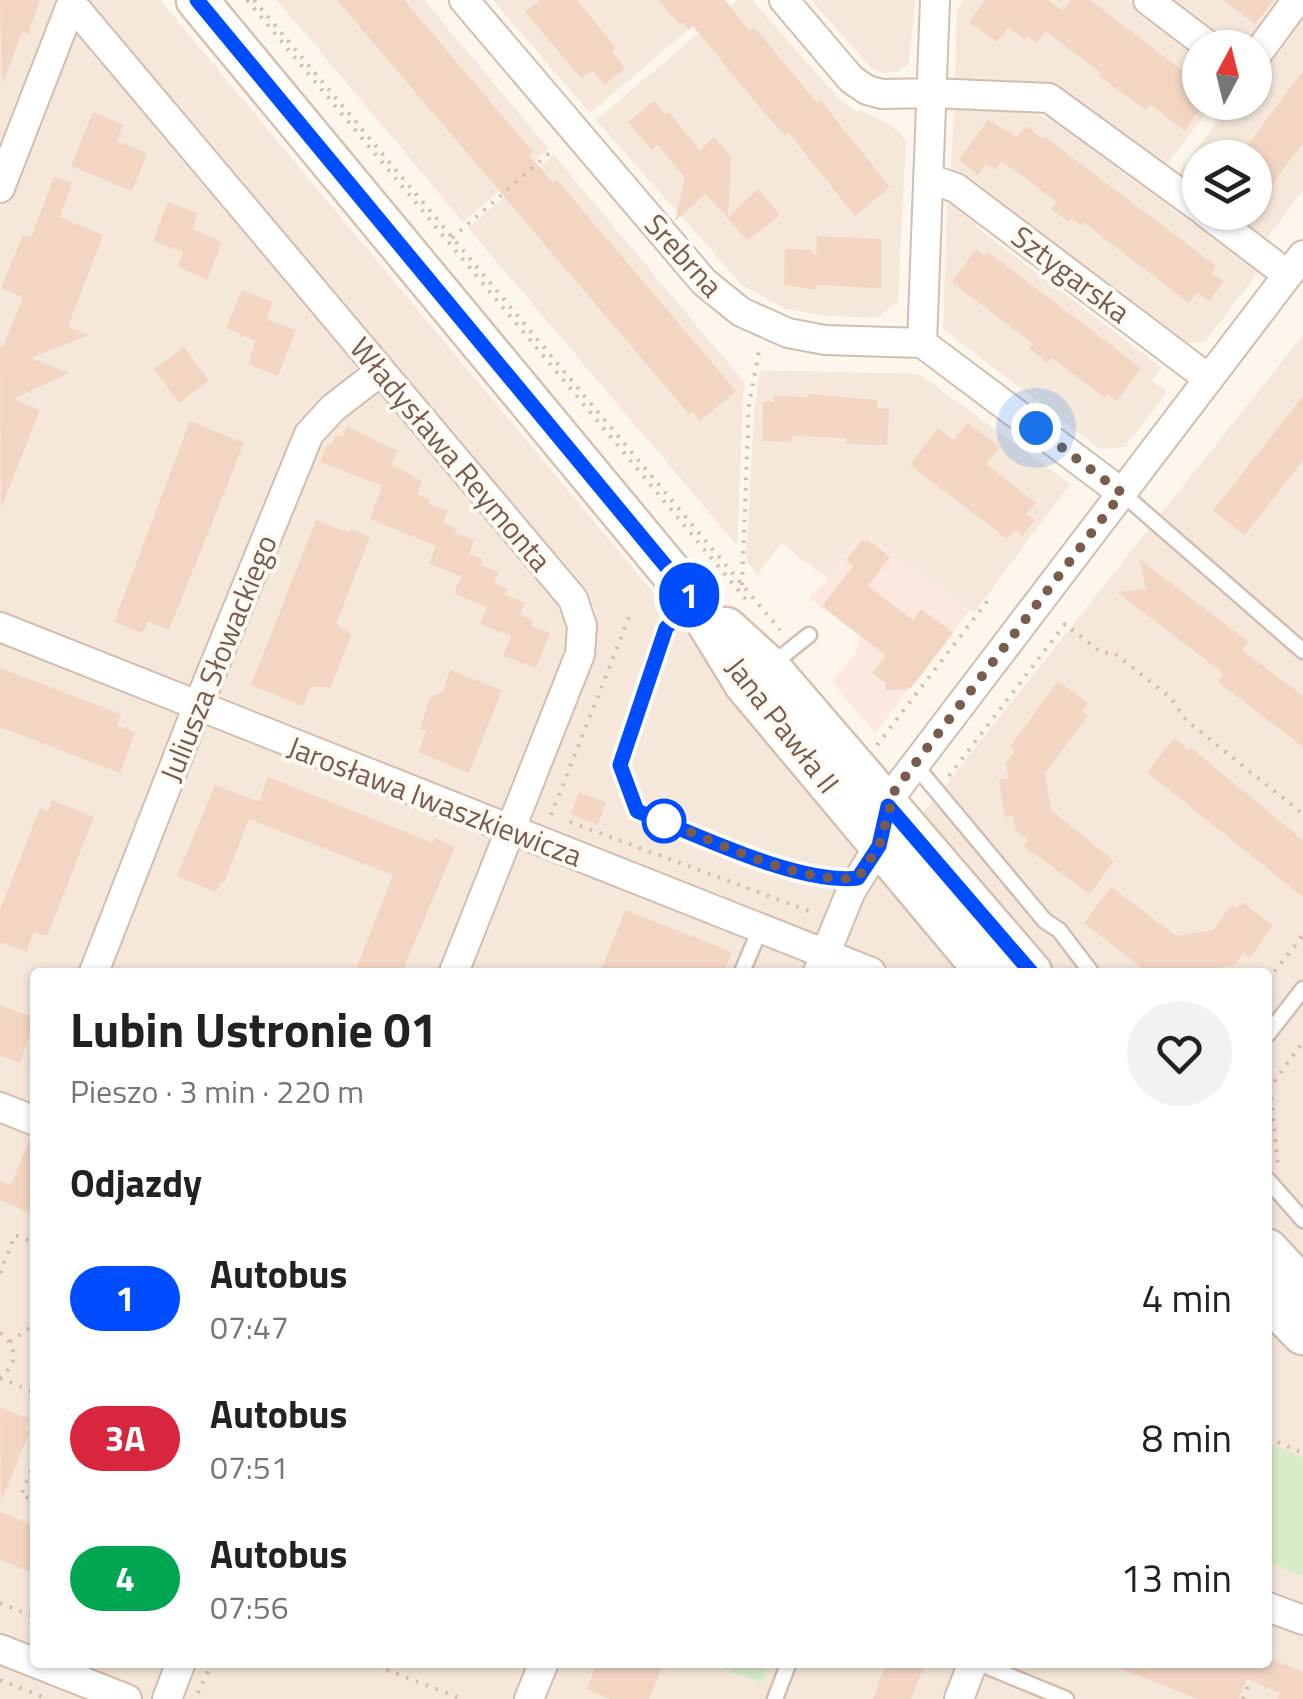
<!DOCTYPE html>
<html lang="pl">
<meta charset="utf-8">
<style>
:root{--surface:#fff;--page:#f2f2f2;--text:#222;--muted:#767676}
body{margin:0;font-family:"Titillium Web",sans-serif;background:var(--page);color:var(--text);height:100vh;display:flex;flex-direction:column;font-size:38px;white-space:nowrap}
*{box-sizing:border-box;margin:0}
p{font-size:32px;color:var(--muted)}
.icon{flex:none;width:55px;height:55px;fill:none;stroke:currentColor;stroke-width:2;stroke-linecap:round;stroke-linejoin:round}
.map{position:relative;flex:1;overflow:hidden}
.sheet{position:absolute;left:30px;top:968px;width:1242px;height:700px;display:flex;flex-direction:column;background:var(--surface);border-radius:10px;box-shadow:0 2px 8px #0004}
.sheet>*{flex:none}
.badge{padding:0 20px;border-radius:32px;font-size:35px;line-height:65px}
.needle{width:65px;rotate:7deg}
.fabs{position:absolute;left:1182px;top:30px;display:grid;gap:20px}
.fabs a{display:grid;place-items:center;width:90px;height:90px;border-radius:50%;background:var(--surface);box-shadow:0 2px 8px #0004;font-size:50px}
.you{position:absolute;width:50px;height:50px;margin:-25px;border:8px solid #fff;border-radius:50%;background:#1a73e8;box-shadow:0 0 0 15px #1a73e833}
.map>.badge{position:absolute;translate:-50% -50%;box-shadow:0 0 0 5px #fff}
h2{padding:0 40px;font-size:38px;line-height:90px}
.round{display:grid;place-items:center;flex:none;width:105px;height:105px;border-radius:52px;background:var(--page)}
.headline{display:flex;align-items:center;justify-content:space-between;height:170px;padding:0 40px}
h1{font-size:48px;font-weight:700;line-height:75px}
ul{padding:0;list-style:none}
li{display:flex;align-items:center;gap:30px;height:140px;padding:0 40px}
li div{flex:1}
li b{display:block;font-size:38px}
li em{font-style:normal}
li .badge{min-width:110px;font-weight:700;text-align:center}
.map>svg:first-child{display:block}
.residential{fill:#f5e8da}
.commercial{fill:#fde8e0}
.green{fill:#d8ecc9}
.building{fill:#f3d5c3}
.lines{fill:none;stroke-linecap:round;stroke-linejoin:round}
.lane-casing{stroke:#d1beb0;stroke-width:19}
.street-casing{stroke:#d1beb0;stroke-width:32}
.secondary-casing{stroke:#d6c0b0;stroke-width:45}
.path{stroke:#d9b8a5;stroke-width:4;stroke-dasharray:2.5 8;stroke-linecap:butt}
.lane{stroke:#fff;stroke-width:14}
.street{stroke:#fff;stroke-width:28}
.secondary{stroke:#fff;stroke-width:40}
.line-casing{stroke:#fff;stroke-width:22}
.line{stroke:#004dff;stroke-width:15}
.walk{stroke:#7a5c4d;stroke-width:10;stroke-dasharray:0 18}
.stop-dot{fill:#fff;stroke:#004dff;stroke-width:5}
.labels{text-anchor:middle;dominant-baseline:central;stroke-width:8;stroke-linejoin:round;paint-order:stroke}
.street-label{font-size:30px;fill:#7a5c4d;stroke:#fffaf3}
</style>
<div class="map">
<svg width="1303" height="1699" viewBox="0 0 1303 1699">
<rect width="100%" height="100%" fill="#fdf6ec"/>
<path class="residential" d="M 0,0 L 160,0 L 969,972 L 35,972 L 35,1662 L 1268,1662 L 1268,1312 L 1303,1347 L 1303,1699 L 0,1699 Z
M 277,0 L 424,0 L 549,149 L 463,222 Z
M 493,0 L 723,0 L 590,113 Z
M 738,0 L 752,0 L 839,99 L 857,112 L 861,110 L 892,126 L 906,140 L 898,301 L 877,318 L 826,316 L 786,309 L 742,285 L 596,120 Z
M 811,0 L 915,0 L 909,63 L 898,72 L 883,73 L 871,68 Z
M 964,0 L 1128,0 L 1200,55 L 1200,102 L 1214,103 L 1164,168 L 1054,87 L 1038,83 L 960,81 L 955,77 L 957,9 Z
M 1166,0 L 1283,0 L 1249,46 L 1240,48 L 1228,47 Z
M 1303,7 L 1303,190 L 1264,242 L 1225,213 L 1255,212 L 1255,158 L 1200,158 L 1200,194 L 1177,176 L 1231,103 L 1255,102 L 1255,71 Z
M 954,106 L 1024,107 L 1046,119 L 1048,117 L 1258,272 L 1205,342 L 1180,343 L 951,169 Z
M 554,155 L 744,382 L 737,545 L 468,228 Z
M 957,199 L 980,216 L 975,226 L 1162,368 L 1152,381 L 1167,392 L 1125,447 L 1100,449 L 943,329 L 947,205 Z
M 1303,335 L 1303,1270 L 1268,1231 L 1268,972 L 1047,972 L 917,821 Z
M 760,370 L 919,374 L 1070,484 L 974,613 L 863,531 L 828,579 L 781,543 L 757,575 L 746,559 L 754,412 Z"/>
<path class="commercial" d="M 863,531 L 969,610 L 875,733 L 832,682 L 857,652 L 860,636 L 809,598 L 828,579 Z"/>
<path class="green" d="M 1268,1443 L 1303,1457 L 1303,1576 L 1268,1562 Z
M 708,1663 L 769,1663 L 762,1683 Z"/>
<path class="building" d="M 0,0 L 40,0 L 28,34 L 22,32 L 2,86 Z
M 337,0 L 404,0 L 533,152 L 529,155 L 553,183 L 557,180 L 736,391 L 700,421 L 693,412 L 689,414 Z
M 540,0 L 577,0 L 616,48 L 612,52 L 625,68 L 605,85 L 592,70 L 581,78 L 525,12 Z
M 658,0 L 725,0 L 749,30 L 753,27 L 761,35 L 817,103 L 820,100 L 890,187 L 855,216 L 788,132 L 785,135 L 761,109 L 693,26 L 689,30 L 682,22 L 679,24 Z
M 985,0 L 1048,0 L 1063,11 L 1071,0 L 1090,0 L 1200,84 L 1200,109 L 1185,131 L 1151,105 L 1145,109 L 1118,90 L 1099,76 L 1101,73 L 1045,31 L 1037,43 L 1028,36 L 1025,40 L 1008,28 L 997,42 L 969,22 Z
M 1223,0 L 1274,0 L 1255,24 Z
M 1303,71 L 1303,143 L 1255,207 L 1255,158 L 1238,158 Z
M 654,101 L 665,115 L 669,112 L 700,151 L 714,137 L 731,157 L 728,217 L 758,189 L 780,215 L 747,240 L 706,194 L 675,221 L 685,178 L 658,145 L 652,150 L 628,122 Z
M 93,112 L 123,125 L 117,141 L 147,153 L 132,191 L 71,166 Z
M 988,120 L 1018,137 L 1026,126 L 1044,139 L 1045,137 L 1216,266 L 1211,273 L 1224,281 L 1209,301 L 1197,292 L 1189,303 L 1083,222 L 1080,225 L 1072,218 L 1069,222 L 1051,209 L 1057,202 L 1002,161 L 995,170 L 986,164 L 978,175 L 959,160 Z
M 54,177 L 72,183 L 60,217 L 103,235 L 68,327 L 89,335 L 31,358 L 69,373 L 13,399 L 40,410 L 1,508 L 0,346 L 3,347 L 23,297 L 1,288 L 23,235 L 31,238 Z
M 168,202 L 198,213 L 192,229 L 222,242 L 207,280 L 177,266 L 183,252 L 153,241 Z
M 817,236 L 881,239 L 881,288 L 816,285 L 816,290 L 784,285 L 785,249 L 811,250 L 816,257 Z
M 976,249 L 985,256 L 988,252 L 1141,368 L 1117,401 L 1108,394 L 1105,398 L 1052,358 L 1048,363 L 1029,348 L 1033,344 L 952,282 Z
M 242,290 L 273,302 L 266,319 L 296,330 L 278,376 L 248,364 L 256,341 L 226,328 Z
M 184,347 L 209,381 L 179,403 L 154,369 Z
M 808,394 L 877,400 L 877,408 L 889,409 L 887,445 L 846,444 L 847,438 L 792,436 L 791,442 L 762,441 L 763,402 L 774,402 L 774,396 L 808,397 Z
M 1303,396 L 1303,460 L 1245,535 L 1213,511 Z
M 190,421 L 244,443 L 169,630 L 148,621 L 143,633 L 114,622 Z
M 967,423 L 1000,446 L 986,464 L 1036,503 L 1026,514 L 1035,520 L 1022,536 L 1015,530 L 1007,539 L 910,465 L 938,428 L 954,440 Z
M 347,426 L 397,451 L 391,464 L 422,481 L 417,494 L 430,500 L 429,504 L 448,511 L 443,523 L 457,529 L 455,533 L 474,540 L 469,554 L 482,559 L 480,565 L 499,572 L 494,583 L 507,589 L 505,595 L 525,603 L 520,615 L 533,620 L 531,626 L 550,633 L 536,668 L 503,656 L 511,636 L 480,624 L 487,607 L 454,594 L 461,576 L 429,564 L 436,546 L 370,519 L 382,486 L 320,462 L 328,444 L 331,445 L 336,434 L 343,437 Z
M 316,520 L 349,533 L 351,529 L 370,537 L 336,624 L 352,634 L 330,688 L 311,686 L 303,706 L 251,685 Z
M 862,540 L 866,542 L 868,540 L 890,557 L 868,586 L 913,620 L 921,609 L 953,633 L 912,687 L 906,689 L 885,690 L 886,683 L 872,673 L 886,656 L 822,606 L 853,566 L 846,560 Z
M 1140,560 L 1249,642 L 1242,650 L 1303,696 L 1303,747 L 1218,682 L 1224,674 L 1117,592 L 1146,589 Z
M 0,668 L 121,714 L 117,725 L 135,733 L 120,773 L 0,727 Z
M 450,670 L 502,690 L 469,773 L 418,752 L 426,731 L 420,729 L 430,698 L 443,691 Z
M 1058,681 L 1088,703 L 1082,712 L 1088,716 L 1045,773 L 1051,810 L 1114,861 L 1090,894 L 1023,846 L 1028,840 L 1016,831 L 1013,816 L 1005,817 L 1001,795 L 999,780 L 1008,778 L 1006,763 L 1015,751 L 1010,747 Z
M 1174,738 L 1189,750 L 1191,748 L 1303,840 L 1303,897 L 1147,772 Z
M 268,777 L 433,843 L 435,838 L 455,847 L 402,972 L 358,972 L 360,968 L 357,967 L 393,875 L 249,819 L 224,883 L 221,882 L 216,892 L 177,876 L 215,785 L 259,802 Z
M 579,792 L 606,802 L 598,825 L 571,814 Z
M 52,800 L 94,817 L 47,936 L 34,932 L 26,952 L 0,942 L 0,910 L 40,808 L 48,811 Z
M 1111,887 L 1176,936 L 1213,930 L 1231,906 L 1236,909 L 1242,902 L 1273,925 L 1250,958 L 1243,953 L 1234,965 L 1219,967 L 1220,972 L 1147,972 L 1084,923 Z
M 625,910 L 732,952 L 724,972 L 615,972 L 602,968 Z
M 0,1005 L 35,1018 L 20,1063 L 0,1055 Z
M 30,1138 L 35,1138 L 35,1215 L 0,1200 L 0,1181 L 11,1185 Z
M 0,1407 L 29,1419 L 25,1429 L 30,1431 L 1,1502 Z
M 0,1512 L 35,1526 L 35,1574 L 0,1560 Z
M 1268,1658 L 1303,1672 L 1303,1699 L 1278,1699 L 1280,1693 L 1247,1679 L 1239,1699 L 1198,1699 L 1109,1664 L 1268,1662 Z
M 597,1662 L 664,1662 L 649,1699 L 610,1699 L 587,1689 Z
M 886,1662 L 926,1662 L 911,1699 L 873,1699 Z"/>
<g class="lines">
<defs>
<path id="lane" d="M 1122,493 L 1303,651
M 689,603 L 666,629 L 620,765 L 637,811 C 697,834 796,885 857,878
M 770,666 L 809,635
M 915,765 L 1045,921 L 1059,930 L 1091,972
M 742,972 L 760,929
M 1268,1034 L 1303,989
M 1268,1180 L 1303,1220
M 976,1662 L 1066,1699
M 775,1699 L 789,1662"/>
<path id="street" d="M 464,0 L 704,282 L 741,312 L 788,333 L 825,340 L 922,343 L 1122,493
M 784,0 L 851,79 L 867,90 L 882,94 L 932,93 L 1049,98 L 1200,208
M 1148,0 L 1211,48
M 72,4 L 573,599 L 582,626 L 580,654 L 454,972
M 1255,57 L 1297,0
M 928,178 L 956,188 L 1209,379
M 0,188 L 73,0
M 1205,212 L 1288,275
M 922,343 L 935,0
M 0,627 L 871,972
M 888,806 L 895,791 L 1303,255
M 94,972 L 197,708 L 309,434 L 333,408 L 381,371
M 818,972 L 851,891 L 879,846
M 0,1107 L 35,1121
M 1268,1607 L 1303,1620
M 0,1649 L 127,1699
M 167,1699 L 181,1662
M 529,1699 L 544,1662
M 959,1699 L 973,1662"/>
<path id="secondary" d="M 197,0 L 693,599 L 745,684 L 986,972
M 726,628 L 769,667 L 1031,972
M 1268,1250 L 1303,1288
M 1268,1299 L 1303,1334"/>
</defs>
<use href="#lane" class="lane-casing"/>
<use href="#street" class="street-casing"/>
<use href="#secondary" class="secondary-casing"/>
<path class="path" d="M 247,0 L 749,603
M 254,0 L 780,630
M 452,238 L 554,149
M 742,585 L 749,404 L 760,346
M 877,745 L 992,595
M 949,776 L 1065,624 L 1102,653 L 1114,653 L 1171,698 L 1187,721 L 1303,814
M 551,815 L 632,610
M 570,822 L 809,911
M 1268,980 L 1303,935
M 1270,1087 L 1278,1166
M 1268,1090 L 1303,1042
M 0,1273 L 15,1235 L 35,1243
M 0,1333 C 18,1345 18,1365 0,1377
M 10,1342 L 35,1324
M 0,1378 L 35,1393
M 1268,1438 L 1303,1453
M 35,1461 L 21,1495 L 35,1501
M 0,1603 L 35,1617
M 367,1662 L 462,1699
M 0,1680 L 48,1699
M 198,1693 L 212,1662
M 1243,1699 L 1250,1681"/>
<use href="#lane" class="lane"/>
<use href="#street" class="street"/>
<use href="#secondary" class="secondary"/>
</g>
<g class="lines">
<defs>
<path id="line" d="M 197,0 L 693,599 L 666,628 L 620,765 L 637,811 C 696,834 798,885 858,878 L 879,846 L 888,806 L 1031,972"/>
</defs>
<use href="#line" class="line-casing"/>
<use href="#line" class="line"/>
<path class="walk" d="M 664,821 L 661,820 C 717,842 798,884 858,878 L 879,846 L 895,790 L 1122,493 L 1036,428"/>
</g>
<circle class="stop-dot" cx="664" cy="821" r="20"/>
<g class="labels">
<g class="street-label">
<text transform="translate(684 255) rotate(48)">Srebrna</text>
<text transform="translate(1071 274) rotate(37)">Sztygarska</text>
<text transform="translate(451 454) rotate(50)">Władysława Reymonta</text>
<text transform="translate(218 658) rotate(-68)">Juliusza Słowackiego</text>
<text transform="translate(783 725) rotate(52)">Jana Pawła II</text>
<text transform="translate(435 801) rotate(21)">Jarosława Iwaszkiewicza</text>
</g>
</g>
</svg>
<div class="fabs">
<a><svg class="needle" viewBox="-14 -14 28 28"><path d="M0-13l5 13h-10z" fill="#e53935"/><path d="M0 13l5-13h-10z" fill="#767676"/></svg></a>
<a><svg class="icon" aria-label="layers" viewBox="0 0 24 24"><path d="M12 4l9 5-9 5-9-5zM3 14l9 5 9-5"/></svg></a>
</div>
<div class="you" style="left:1036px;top:428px"></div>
<b class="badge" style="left:689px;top:595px;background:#004dff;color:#fff">1</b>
<section class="sheet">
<div class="headline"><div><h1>Lubin Ustronie 01</h1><p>Pieszo · 3 min · 220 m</p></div><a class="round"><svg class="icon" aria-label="heart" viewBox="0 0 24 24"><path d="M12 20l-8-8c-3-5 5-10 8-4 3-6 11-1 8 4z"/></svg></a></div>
<h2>Odjazdy</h2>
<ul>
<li><span class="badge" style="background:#004dff;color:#fff">1</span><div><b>Autobus</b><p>07:47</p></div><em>4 min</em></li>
<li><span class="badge" style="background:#d7263d;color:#fff">3A</span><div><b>Autobus</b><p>07:51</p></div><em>8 min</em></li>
<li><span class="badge" style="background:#00a651;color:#fff">4</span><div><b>Autobus</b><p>07:56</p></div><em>13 min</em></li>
</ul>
</section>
</div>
